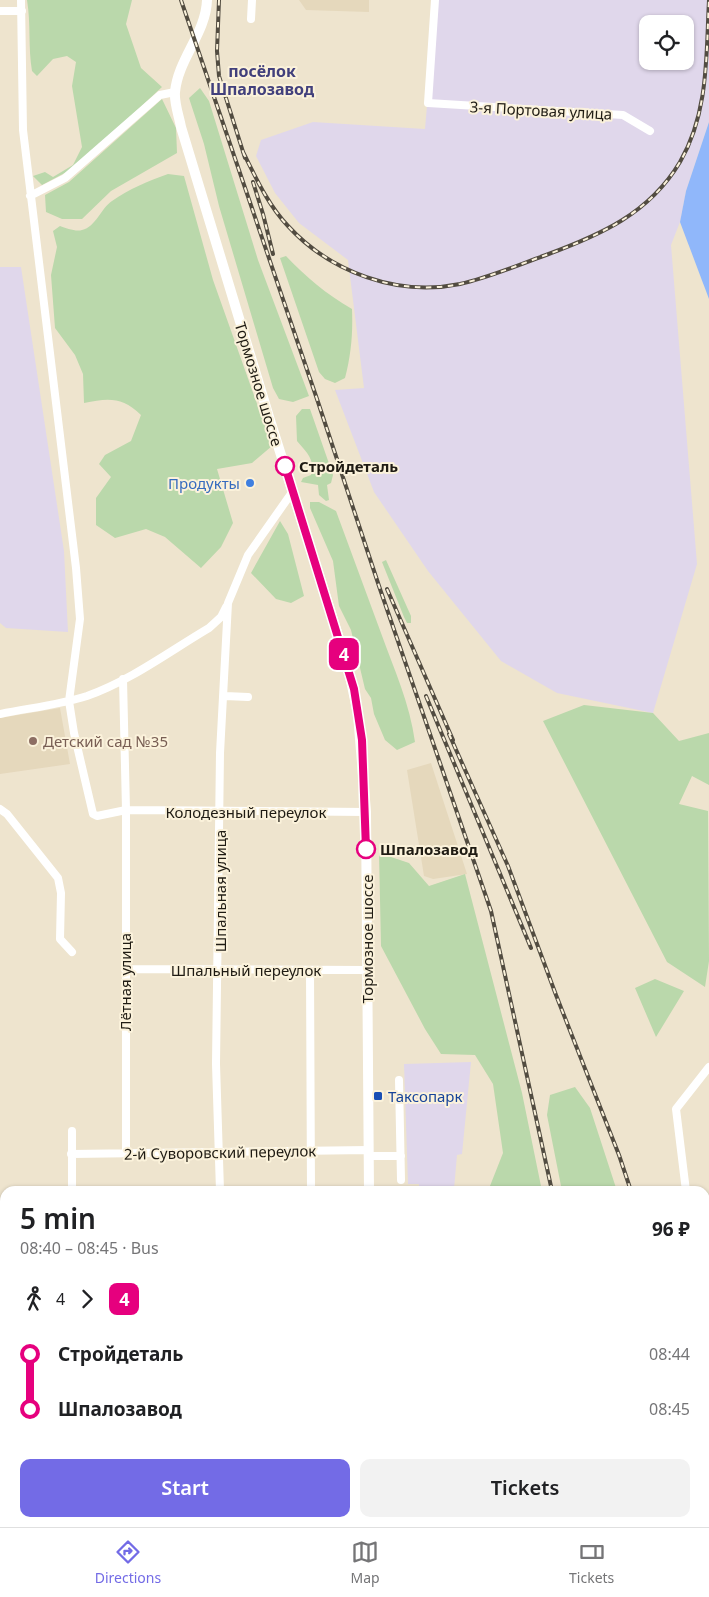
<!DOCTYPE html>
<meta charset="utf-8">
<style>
:root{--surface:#fff;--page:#f2f2f2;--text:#202124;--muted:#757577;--line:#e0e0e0;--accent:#736be6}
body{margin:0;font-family:"Noto Sans",sans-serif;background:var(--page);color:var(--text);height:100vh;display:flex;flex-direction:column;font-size:19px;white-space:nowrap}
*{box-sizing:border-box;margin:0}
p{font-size:16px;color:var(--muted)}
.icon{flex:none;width:28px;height:28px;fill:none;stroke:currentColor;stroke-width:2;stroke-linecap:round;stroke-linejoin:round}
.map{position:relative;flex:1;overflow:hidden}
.sheet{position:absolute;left:0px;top:1186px;width:710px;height:341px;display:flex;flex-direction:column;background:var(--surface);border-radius:15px 15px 0 0;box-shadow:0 1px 4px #0004}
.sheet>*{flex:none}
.badge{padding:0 10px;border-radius:8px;font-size:18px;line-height:32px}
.buttons{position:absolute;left:639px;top:15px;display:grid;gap:10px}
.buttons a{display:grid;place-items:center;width:55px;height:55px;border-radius:10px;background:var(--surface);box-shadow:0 1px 4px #0004;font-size:25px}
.map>.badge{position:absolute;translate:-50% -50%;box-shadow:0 0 0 2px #fff}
.legs{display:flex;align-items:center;gap:8px;height:55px;padding:0 20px;font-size:16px}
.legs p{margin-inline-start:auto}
.head{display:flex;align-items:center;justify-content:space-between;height:85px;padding:0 20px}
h1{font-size:28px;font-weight:600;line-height:38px}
.cta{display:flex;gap:10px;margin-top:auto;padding:10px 20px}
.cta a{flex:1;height:58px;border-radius:10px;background:var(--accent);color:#fff;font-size:20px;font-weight:600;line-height:58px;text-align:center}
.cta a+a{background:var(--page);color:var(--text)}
ul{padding:0 20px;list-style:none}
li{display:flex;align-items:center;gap:18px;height:55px;font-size:19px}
li i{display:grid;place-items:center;width:8px;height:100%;margin:0 6px;background:currentColor}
li i::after{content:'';width:12px;height:12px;margin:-6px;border:4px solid;border-radius:50%;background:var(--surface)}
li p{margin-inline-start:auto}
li:first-child i{background:linear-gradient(#0000 50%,currentColor 0)}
li:last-child i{background:linear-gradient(currentColor 50%,#0000 0)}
.menu{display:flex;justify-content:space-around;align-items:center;height:70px;border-top:1px solid var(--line);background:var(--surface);font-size:14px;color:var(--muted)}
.menu a{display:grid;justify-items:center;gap:2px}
.menu .on{color:var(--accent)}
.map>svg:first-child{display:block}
.built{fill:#e5d8bc}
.industrial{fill:#e0d7eb;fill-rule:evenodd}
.green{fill:#bad8ab}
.water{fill:#90b7fa}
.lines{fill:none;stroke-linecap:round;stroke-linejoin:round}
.minor{stroke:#fff;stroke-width:8}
.tertiary{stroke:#fff;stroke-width:10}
.rail-casing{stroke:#524c41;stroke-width:4}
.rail{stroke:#fbf2db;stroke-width:2;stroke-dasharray:5.5;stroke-linecap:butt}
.line-1-casing{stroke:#fff;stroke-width:11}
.line-1{stroke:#e6007e;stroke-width:8}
.stop-1-dot{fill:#fff;stroke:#e6007e;stroke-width:2.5}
.shop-dot{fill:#3f7fe0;stroke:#fbf2db;stroke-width:2}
.education-dot{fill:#8d6e63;stroke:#fbf2db;stroke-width:2}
.transit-dot{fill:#1a4fb4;stroke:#fbf2db;stroke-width:2}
.labels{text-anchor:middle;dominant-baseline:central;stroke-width:4;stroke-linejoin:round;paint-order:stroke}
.street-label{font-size:15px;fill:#1f1b13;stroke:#fbf2db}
.stop-label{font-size:15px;font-weight:bold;fill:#1f1b13;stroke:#fbf2db;text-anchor:start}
.shop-label{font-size:15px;fill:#366cbe;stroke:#fbf2db;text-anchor:end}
.education-label{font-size:15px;fill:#785e54;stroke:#fbf2db;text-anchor:start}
.transit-label{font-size:15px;fill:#164399;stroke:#fbf2db;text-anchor:start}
.neighbourhood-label{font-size:16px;font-weight:bold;fill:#42407c;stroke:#fbf2db}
</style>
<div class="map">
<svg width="709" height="1527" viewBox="0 0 709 1527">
<rect width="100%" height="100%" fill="#eee4ce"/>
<path class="built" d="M 299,0 L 369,0 L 369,12 L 306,10 Z
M 60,708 L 70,764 L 0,774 L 0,718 Z
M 431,763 L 467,874 L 433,879 L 424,876 L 407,770 Z"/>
<path class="industrial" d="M 436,0 L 709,0 L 709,122 L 686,191 L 680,222 L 671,245 L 697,564 L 653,713 L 557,693 L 501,661 L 428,571 L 374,492 L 335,390 L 364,388 L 348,260 L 299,223 L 275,193 L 256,156 L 261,140 L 313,122 L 425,129 ZM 648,24 L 685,24 L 685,61 L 648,61 Z
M 0,267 L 21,267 L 64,551 L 68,632 L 6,628 L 0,623 Z
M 471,1062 L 462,1154 L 457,1155 L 454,1189 L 419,1187 L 419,1184 L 408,1184 L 404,1064 Z
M 550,1523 L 550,1527 L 410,1527 L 410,1523 Z"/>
<path class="green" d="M 27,0 L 132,0 L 126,24 L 141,68 L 162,87 L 76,167 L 42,185 L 33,176 L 45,172 L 53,177 L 73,165 L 82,147 L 72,86 L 76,62 L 67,56 L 53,59 L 37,76 L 32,71 C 28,47 31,24 27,0 Z
M 200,88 L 209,101 L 258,260 L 309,396 L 293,402 L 279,399 L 273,388 L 219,206 L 204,144 L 189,98 Z
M 162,99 L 176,128 L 177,153 L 111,191 L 82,219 L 62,219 L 46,212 L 45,195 L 69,182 Z
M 168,174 L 184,176 L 213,280 L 272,446 L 252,463 L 217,469 L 233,523 L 221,547 L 201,568 L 165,537 L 146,529 L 115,538 L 96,525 L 96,498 L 111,477 L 99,464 L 105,455 L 131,441 L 141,415 C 122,397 109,398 84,403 L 83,374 L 75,355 L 55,328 L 51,275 L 57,247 L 53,231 L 60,226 C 66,228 76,232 82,230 C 96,227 101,208 112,201 C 129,189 148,181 168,174 Z
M 286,256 C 306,277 326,294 352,309 C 353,334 351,355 345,378 L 335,383 L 325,379 L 319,372 L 280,258 Z
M 302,409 L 310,409 L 333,475 L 331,483 L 327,485 L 329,500 L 326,501 L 319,495 L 318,485 L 301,482 L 303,478 L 311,475 C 316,459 305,451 297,441 L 296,416 Z
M 310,502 L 319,502 L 336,511 C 351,552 366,592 381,633 C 394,669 410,704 415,742 L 397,750 L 385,740 L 374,714 L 371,698 L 365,689 L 351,630 L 339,606 L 333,561 L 310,508 Z
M 280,521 L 288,534 L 304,596 L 291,603 L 276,599 L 251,573 Z
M 386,560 L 411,616 L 411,623 L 407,623 L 404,617 L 382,562 Z
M 584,705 L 653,713 L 679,741 L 709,733 L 709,785 L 692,776 L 679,804 L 708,811 L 709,961 L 705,987 L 667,962 L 543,721 Z
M 379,853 L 409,863 L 429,886 L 465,874 L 522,1093 L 542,1191 L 488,1191 L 503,1153 L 493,1084 L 475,1055 L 441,1054 L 425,1029 L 381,946 Z
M 655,979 L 684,991 L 656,1037 L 635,988 Z
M 575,1087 L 590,1108 L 617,1191 L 562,1191 L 547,1115 L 550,1095 Z"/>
<path class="water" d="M 709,122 L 709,299 L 680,222 L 686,191 Z"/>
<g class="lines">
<path class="minor" d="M 21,0 L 23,130 L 76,568 L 80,619 L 69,701 L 74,733 L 93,814 L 97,816 L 126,810 L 366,812
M 435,0 L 428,103 L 623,115 L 650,131
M 0,11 L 22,11
M 251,19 L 252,0
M 30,196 L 65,178 L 160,95 L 175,92
M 123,679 L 126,810 L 126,1153
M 225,696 L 248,697
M 0,714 C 29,708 59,705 87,696 C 130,681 170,651 209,628 L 221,617 L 226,607
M 0,809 L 7,814 L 58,878 L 61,893 L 60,939 L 72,952
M 125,969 L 367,970
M 310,970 L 311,1191
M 399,1080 L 401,1180
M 72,1131 L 72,1191
M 71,1154 L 369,1150
M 369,1156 L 401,1156
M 220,1191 L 216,1064 L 220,753 L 228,603 L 248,555 L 293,491
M 686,1191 L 676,1109 L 709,1067
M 705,1223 L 709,1229
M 227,1522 L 227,1527
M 318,1522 L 318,1527
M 0,1526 L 93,1522
M 680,1527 L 683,1522"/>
<path class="tertiary" d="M 207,0 C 206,33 178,59 175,92 C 174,103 179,116 181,127 L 269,417 L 348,667 L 358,714 L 366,812 L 369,1191
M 373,1522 L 373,1527"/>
<defs>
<path id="rail" d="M 181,0 L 318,402 L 380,589 L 491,911 L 552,1191
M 219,0 L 217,51 L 219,76 L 245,158
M 243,152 C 256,178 268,205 288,226 C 330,272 398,297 460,284 C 490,277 518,265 546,255 C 600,235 649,214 680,162 C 709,112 706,55 709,0
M 253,182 L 263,214 L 273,254
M 387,589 L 453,740
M 426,696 L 531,948
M 449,734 L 508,866 L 556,995 L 619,1155 L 631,1191
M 588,1527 L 589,1522
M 606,1527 L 609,1522"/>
</defs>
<use href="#rail" class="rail-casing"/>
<use href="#rail" class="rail"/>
</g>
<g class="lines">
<defs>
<path id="line-1" d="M 285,466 L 354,689 L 362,740 L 366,849"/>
</defs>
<use href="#line-1" class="line-1-casing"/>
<use href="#line-1" class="line-1"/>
</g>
<g class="stop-1-dot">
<circle cx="285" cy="466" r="9"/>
<circle cx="366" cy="849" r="9"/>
</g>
<circle class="shop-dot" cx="250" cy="483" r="5"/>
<circle class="education-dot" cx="33" cy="741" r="5"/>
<rect class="transit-dot" x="373" y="1091" width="10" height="10" rx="2.5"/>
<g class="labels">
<g class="street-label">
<text transform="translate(541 110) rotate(3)">3-я Портовая улица</text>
<text transform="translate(259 384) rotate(73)">Тормозное шоссе</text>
<text x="246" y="812">Колодезный переулок</text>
<text transform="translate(220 891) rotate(-90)">Шпальная улица</text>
<text transform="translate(367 939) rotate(-90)">Тормозное шоссе</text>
<text x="246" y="970">Шпальный переулок</text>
<text transform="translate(125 982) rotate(-90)">Лётная улица</text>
<text transform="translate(220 1152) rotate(-1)">2-й Суворовский переулок</text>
</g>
<g class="stop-label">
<text x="299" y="466">Стройдеталь</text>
<text x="380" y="849">Шпалозавод</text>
</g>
<g class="shop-label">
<text x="240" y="483">Продукты</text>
</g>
<g class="education-label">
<text x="43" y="741">Детский сад №35</text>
</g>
<g class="transit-label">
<text x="388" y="1096">Таксопарк</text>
</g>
<g class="neighbourhood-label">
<text x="262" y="71">посёлок<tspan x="262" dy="18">Шпалозавод</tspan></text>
</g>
</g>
</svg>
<div class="buttons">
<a><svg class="icon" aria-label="locate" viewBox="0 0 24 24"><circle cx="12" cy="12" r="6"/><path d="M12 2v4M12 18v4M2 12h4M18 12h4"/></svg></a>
</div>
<b class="badge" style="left:344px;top:654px;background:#e6007e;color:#fff">4</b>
<section class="sheet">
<div class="head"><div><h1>5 min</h1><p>08:40 – 08:45 · Bus</p></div><b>96 ₽</b></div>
<div class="legs"><svg class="icon" aria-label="walk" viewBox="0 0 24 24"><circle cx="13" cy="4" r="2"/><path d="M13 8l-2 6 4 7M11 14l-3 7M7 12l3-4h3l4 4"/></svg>4<svg class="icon" aria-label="forward" viewBox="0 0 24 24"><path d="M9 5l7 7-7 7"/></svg><b class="badge" style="background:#e6007e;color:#fff">4</b></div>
<ul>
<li><i style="color:#e6007e"></i><b>Стройдеталь</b><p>08:44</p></li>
<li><i style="color:#e6007e"></i><b>Шпалозавод</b><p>08:45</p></li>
</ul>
<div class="cta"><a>Start</a><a>Tickets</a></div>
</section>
</div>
<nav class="menu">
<a class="on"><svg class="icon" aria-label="directions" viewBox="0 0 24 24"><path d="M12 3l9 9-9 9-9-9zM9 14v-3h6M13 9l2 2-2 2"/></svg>Directions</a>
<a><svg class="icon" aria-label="map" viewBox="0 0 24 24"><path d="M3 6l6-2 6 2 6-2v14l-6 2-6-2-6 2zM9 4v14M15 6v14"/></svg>Map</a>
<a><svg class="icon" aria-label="tickets" viewBox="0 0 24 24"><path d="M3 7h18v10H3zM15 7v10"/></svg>Tickets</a>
</nav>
